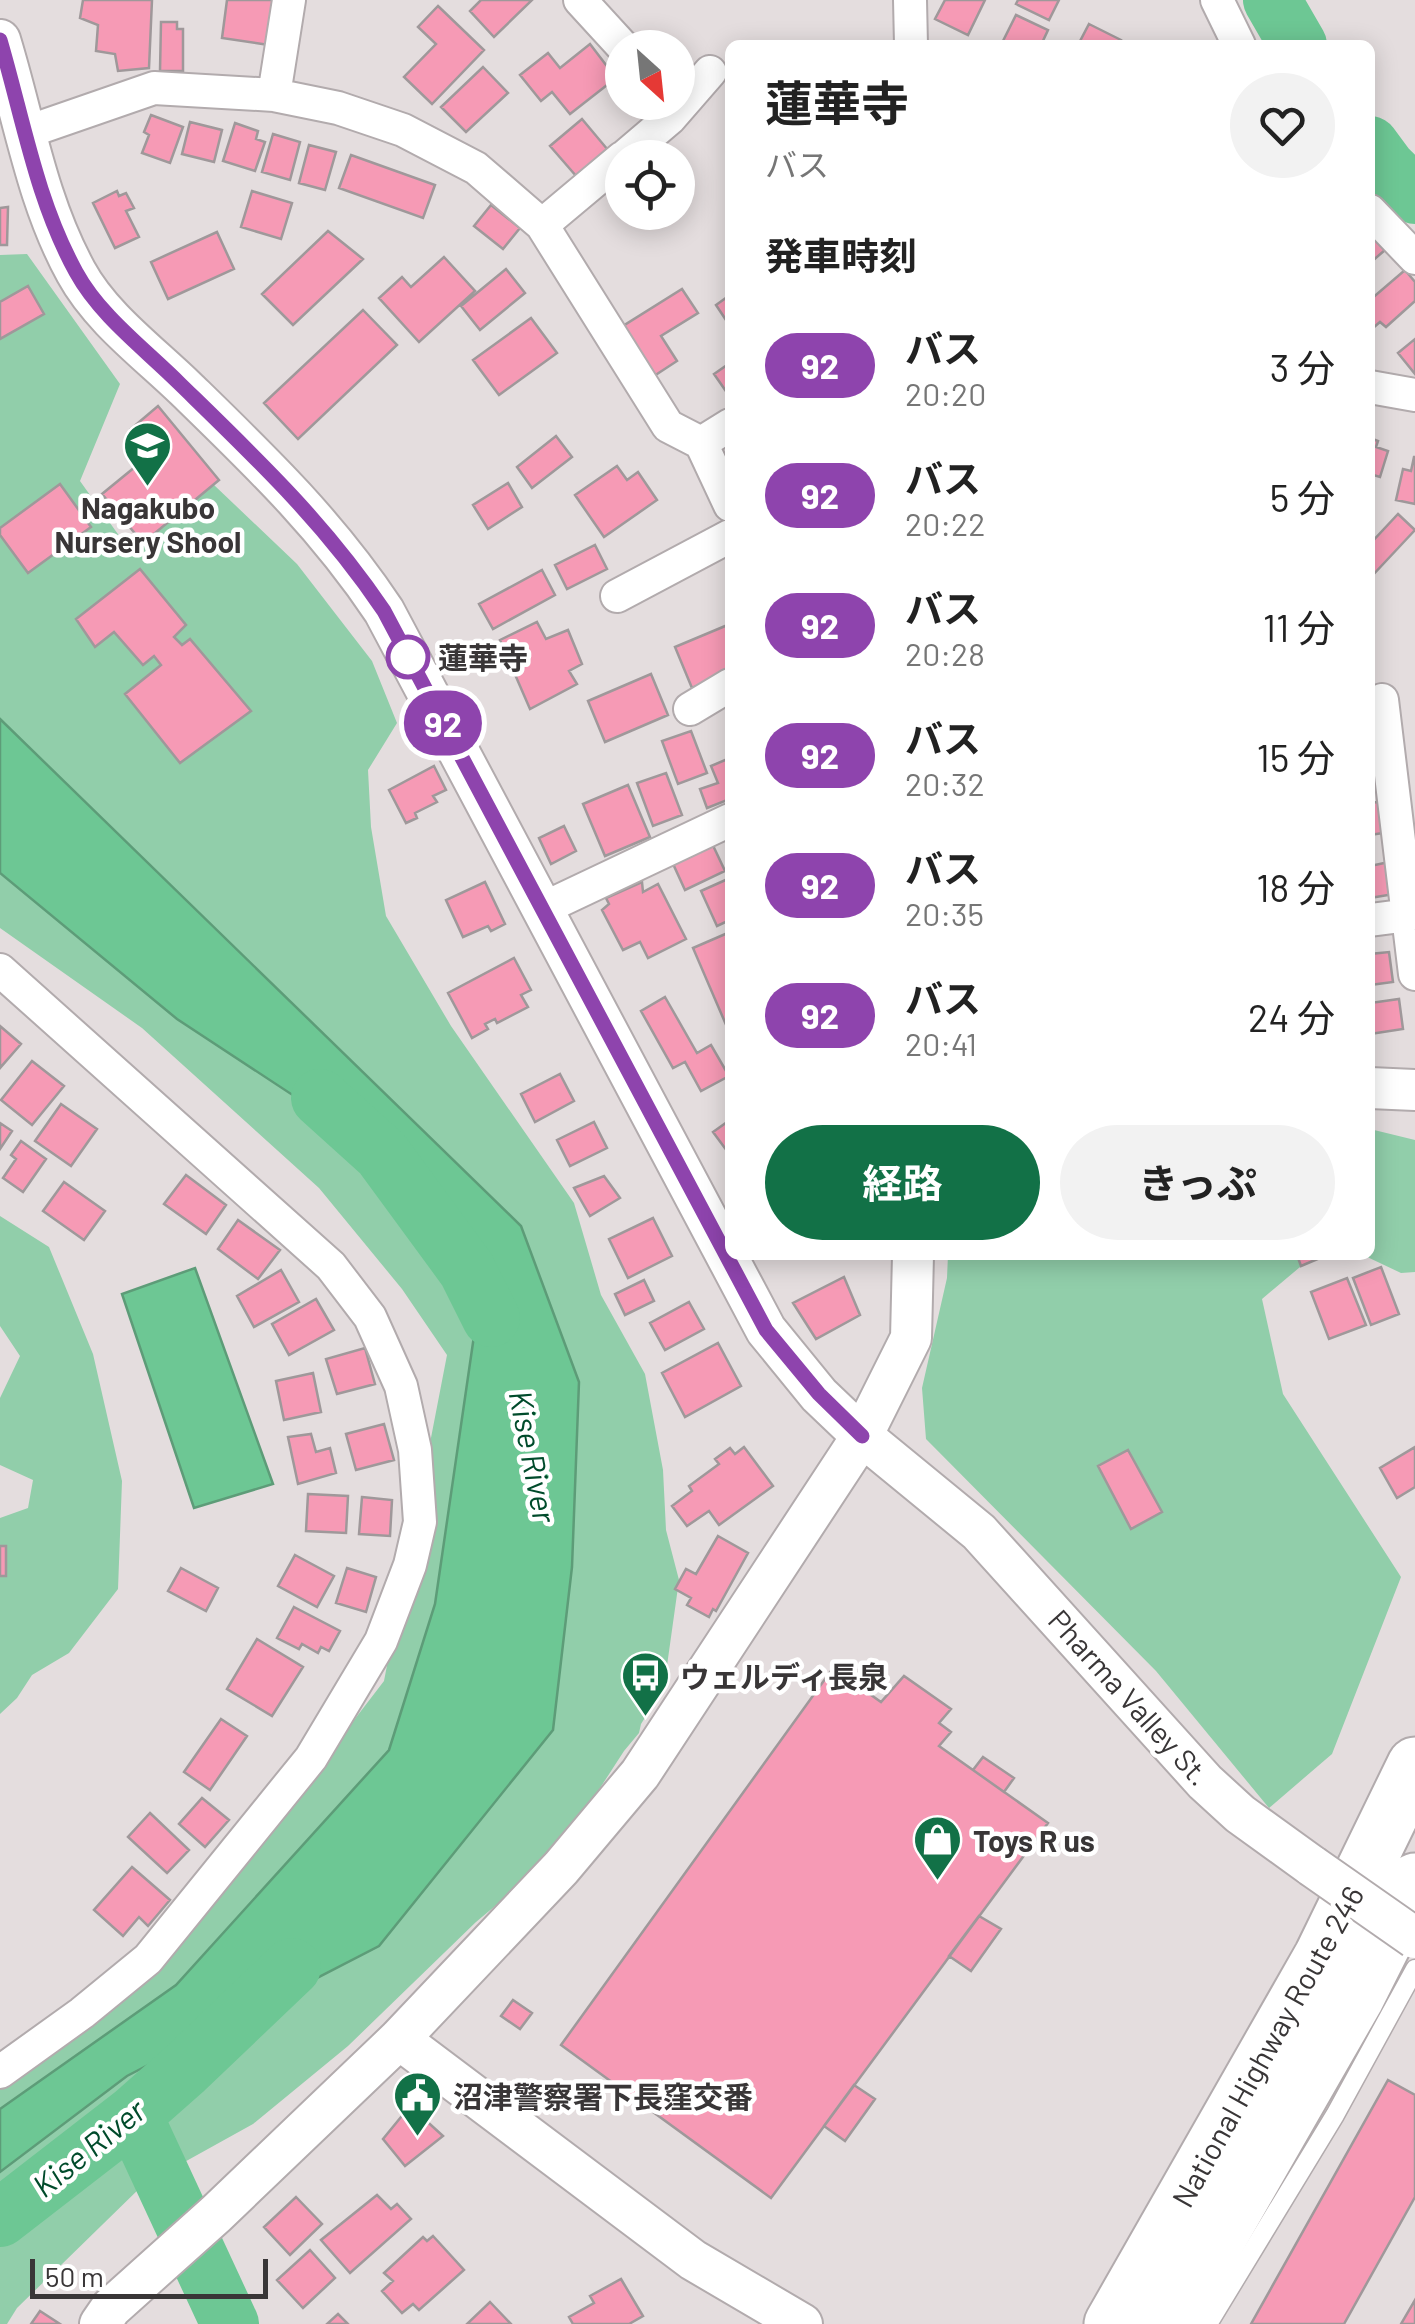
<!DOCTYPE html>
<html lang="ja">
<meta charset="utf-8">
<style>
:root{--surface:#fff;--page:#f2f2f2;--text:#222;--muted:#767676;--accent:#127147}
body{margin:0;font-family:Barlow,"Noto Sans JP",sans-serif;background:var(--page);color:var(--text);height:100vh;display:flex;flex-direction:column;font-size:38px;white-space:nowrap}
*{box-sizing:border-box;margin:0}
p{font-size:32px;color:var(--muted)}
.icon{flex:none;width:55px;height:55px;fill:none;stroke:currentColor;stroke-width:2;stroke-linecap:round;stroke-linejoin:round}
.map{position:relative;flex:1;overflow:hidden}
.panel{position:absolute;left:725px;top:40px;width:650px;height:1220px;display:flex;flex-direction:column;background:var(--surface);border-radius:15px;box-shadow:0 5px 25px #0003}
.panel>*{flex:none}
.badge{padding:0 20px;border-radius:32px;font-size:35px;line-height:65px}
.needle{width:65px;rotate:153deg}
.buttons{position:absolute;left:605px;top:30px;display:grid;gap:20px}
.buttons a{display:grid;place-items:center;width:90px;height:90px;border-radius:50%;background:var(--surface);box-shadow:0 5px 25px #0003;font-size:50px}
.scale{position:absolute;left:30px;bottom:25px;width:238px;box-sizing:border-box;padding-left:10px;border:5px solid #393637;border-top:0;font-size:28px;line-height:35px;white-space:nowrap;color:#393637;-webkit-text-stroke:8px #fff;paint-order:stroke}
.map>.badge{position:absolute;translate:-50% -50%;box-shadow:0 0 0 5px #fff}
h2{padding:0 40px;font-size:38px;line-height:90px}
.round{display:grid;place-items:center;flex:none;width:105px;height:105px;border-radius:52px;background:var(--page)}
.overview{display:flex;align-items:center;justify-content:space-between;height:170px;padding:0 40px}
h1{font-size:48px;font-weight:700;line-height:75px}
.action{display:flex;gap:20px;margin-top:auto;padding:20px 40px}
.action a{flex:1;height:115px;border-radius:60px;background:var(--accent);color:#fff;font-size:40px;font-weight:700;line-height:115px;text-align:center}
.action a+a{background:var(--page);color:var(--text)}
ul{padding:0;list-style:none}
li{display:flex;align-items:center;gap:30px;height:130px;padding:0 40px}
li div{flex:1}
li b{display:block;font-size:38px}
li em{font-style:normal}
li .badge{min-width:110px;font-weight:700;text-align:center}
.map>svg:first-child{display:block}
.green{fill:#91ceaa}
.water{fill:#6dc794;stroke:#5d9c78;stroke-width:2.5}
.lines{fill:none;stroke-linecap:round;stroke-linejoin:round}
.river{stroke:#6dc794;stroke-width:58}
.building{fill:#f69ab5;stroke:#9f989a;stroke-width:2.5}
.service-casing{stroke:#b2abad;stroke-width:21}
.minor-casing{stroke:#b2abad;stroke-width:36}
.tertiary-casing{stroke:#b2abad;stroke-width:44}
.trunk-casing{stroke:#b2abad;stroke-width:59}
.service{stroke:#fff;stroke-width:18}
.minor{stroke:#fff;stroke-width:32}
.tertiary{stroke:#fff;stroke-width:40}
.trunk{stroke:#fff;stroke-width:55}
.tertiary-bridge-casing{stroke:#b2abad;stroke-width:44;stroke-linecap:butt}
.tertiary-bridge{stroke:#fff;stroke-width:40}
.line-casing{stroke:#fff;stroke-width:22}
.line{stroke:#8e44ad;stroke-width:15}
.stop-dot{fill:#fff;stroke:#8e44ad;stroke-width:5}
.labels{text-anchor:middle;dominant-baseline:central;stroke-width:9;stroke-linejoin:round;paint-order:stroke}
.poi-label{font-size:30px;font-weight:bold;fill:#393637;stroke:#fff;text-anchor:start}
.stop-label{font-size:30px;font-weight:bold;fill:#393637;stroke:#fff;text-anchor:start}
.street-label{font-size:30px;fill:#393637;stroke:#fff}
.water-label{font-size:32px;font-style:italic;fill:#004b2b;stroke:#fff}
</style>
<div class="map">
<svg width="1415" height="2324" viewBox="0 0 1415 2324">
<rect width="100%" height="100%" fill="#e4ddde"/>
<path class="green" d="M 27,254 L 120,384 L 80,481 L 130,551 L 214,485 L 297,564 L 372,661 L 397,723 L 368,770 L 371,827 L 386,916 L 451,1026 L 574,1203 L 601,1295 L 645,1374 L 663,1470 L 666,1530 L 679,1580 L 664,1687 L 641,1724 L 639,1733 L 624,1751 L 558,1853 L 476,1922 L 348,2046 L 253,2124 L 143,2185 L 17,2308 L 7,2324 L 0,2324 L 0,2075 L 246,1861 L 384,1681 L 447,1355 L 402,1289 L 319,1188 L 142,1028 L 0,928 L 0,255 Z
M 1370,1129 L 1415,1140 L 1415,1272 L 1401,1273 L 1363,1255 L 1370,1255 Z
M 0,1216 L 49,1247 L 93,1354 L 122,1481 L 118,1589 L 69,1653 L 32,1675 L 17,1698 L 0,1714 L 0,1518 L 28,1508 L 33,1480 L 0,1465 L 0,1398 L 20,1356 L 0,1326 Z
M 948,1255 L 1332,1255 L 1306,1262 L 1262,1299 L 1283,1394 L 1401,1577 L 1332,1754 L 1269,1808 L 1156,1671 L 926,1439 L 922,1388 L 947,1278 Z"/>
<path class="water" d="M 0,719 L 521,1226 L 579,1382 L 572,1567 L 553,1730 L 379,1946 L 127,2076 L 0,2172 L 0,2109 L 176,1985 L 389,1750 L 435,1604 L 476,1322 L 431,1186 L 177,1019 L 0,873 Z
M 195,1268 L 273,1484 L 194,1508 L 122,1294 Z"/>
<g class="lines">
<path class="river" d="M 1272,0 L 1298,45
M 1370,145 L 1387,168 L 1415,195
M 320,1098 L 382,1154 L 467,1270 L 491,1318
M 133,2115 L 230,2324
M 0,2218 L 133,2115 L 184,2070 L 292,1967"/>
</g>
<path class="building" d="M 83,0 L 152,0 L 149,68 L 118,71 L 115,54 L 96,51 L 98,25 L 80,18 Z
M 227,0 L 276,0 L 269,45 L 222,38 Z
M 481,0 L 532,0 L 494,37 L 470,11 Z
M 945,0 L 985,0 L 968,35 L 935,19 Z
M 1018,0 L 1059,0 L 1049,20 L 1016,4 Z
M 438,6 L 484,50 L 432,104 L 404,77 L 436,44 L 418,27 Z
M 1016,15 L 1048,30 L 1041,45 L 1001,45 Z
M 161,22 L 177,22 L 177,29 L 183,29 L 183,71 L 160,71 Z
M 1089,24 L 1121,40 L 1119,45 L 1078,45 Z
M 590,44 L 616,78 L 570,114 L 552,92 L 541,101 L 520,75 L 548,53 L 560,68 Z
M 483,67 L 508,93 L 466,132 L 441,107 Z
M 151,115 L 183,127 L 170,163 L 142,153 L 149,135 L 144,132 Z
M 582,119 L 608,150 L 577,177 L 550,146 Z
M 190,122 L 222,130 L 214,162 L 182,154 Z
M 235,123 L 258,131 L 256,139 L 265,142 L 255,171 L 223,161 Z
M 273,134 L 300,142 L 290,180 L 262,172 Z
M 309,145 L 336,152 L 325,190 L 299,183 Z
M 351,155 L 435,185 L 423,218 L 339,188 Z
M 117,191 L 119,196 L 126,193 L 134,208 L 126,211 L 139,237 L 115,248 L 93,203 Z
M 252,191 L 292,203 L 281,239 L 241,227 Z
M 491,205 L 520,228 L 503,249 L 474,226 Z
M 8,207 L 7,245 L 0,245 L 0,208 Z
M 328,231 L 363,259 L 293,325 L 262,294 Z
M 217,232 L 234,269 L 168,299 L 151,262 Z
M 1370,232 L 1385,250 L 1370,263 Z
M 444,257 L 475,291 L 419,342 L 379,298 L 402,277 L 411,287 Z
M 506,269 L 525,293 L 480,330 L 461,306 Z
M 1405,270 L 1415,282 L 1415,301 L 1386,327 L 1380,322 L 1373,328 L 1370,300 Z
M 28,286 L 44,314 L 0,339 L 0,302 Z
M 682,289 L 698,313 L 661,336 L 677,361 L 654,376 L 623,326 Z
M 730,295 L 730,326 L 716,305 Z
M 363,310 L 397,345 L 298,439 L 264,403 Z
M 531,318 L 557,353 L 499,395 L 473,360 Z
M 1415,339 L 1415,374 L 1398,353 Z
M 730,363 L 730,397 L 714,374 Z
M 158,406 L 219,480 L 143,543 L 102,494 L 152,453 L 131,429 Z
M 556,436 L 572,457 L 532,488 L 517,467 Z
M 1370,438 L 1378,441 L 1376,447 L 1388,451 L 1380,477 L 1370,474 Z
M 1414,457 L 1415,457 L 1415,504 L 1396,500 L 1403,469 L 1411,471 Z
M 617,466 L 627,480 L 638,472 L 657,500 L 604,537 L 575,495 Z
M 508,483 L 522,507 L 488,529 L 473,505 Z
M 60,484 L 91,527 L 28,573 L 0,535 L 0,528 Z
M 1398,514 L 1415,530 L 1371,577 L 1370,544 Z
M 595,545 L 607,569 L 567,589 L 555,565 Z
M 140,569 L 186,625 L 174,637 L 182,645 L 190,639 L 251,711 L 180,763 L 125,694 L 161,665 L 154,656 L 143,665 L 114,632 L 95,647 L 76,619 Z
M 542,570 L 555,595 L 493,629 L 479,604 Z
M 537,622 L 546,639 L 568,630 L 582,664 L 569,671 L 577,684 L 530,709 L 500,640 Z
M 730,624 L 730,672 L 692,688 L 675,647 Z
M 651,674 L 668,715 L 605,742 L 588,701 Z
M 691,731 L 707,773 L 678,784 L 662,741 Z
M 730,758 L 730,799 L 707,808 L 700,789 L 718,783 L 711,766 Z
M 434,766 L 446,790 L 433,796 L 437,802 L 415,813 L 417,818 L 406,823 L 389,790 Z
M 666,773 L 682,815 L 653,826 L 637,783 Z
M 628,785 L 650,837 L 605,856 L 583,804 Z
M 1378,802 L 1383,833 L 1370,835 L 1370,803 Z
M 564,826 L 576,851 L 551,864 L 539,838 Z
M 709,837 L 725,871 L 685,890 L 669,855 Z
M 1389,862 L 1394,894 L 1370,898 L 1370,866 Z
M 730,878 L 730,920 L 717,926 L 701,891 Z
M 485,882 L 505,924 L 491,931 L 488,926 L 463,937 L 446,900 Z
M 642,882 L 643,892 L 658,884 L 686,939 L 648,958 L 640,942 L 623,950 L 602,910 L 609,904 L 606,898 Z
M 730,932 L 730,1034 L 693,948 Z
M 1389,952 L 1393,982 L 1370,985 L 1370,954 Z
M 514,958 L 531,990 L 521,995 L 528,1007 L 497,1023 L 495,1019 L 485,1024 L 488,1029 L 472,1038 L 448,993 Z
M 665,997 L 697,1053 L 711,1045 L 729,1076 L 701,1091 L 685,1062 L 673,1068 L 641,1011 Z
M 1399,999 L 1403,1029 L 1370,1034 L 1370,1003 Z
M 0,1026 L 21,1044 L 0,1068 Z
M 32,1061 L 64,1086 L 32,1125 L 1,1100 Z
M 560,1074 L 574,1101 L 535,1122 L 521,1094 Z
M 61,1104 L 97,1129 L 71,1166 L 35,1141 Z
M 730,1120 L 730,1155 L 713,1132 Z
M 594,1122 L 607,1148 L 570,1166 L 557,1140 Z
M 0,1123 L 12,1131 L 0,1149 Z
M 21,1141 L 46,1159 L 23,1192 L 3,1178 L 16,1159 L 11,1155 Z
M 186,1175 L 226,1205 L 206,1234 L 164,1204 Z
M 604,1176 L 620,1198 L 590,1216 L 574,1188 Z
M 64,1182 L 105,1211 L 84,1240 L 43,1211 Z
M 653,1218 L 672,1256 L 628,1278 L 609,1239 Z
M 238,1220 L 280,1250 L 258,1279 L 218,1249 Z
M 1297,1255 L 1327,1255 L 1301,1266 Z
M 1381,1267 L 1399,1314 L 1371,1325 L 1353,1278 Z
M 281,1270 L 299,1302 L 254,1327 L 237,1296 Z
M 844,1277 L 860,1315 L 816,1339 L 793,1303 Z
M 1347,1278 L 1366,1325 L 1329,1339 L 1311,1292 Z
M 644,1280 L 654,1301 L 625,1315 L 615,1294 Z
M 316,1299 L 334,1330 L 289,1355 L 272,1324 Z
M 689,1302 L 704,1329 L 665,1350 L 650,1323 Z
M 718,1343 L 741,1386 L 685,1417 L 662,1373 Z
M 365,1348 L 375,1384 L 337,1394 L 326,1359 Z
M 313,1373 L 321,1412 L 284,1420 L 276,1381 Z
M 384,1424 L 394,1460 L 356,1470 L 346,1434 Z
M 311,1434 L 316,1452 L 330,1448 L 336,1473 L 298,1484 L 288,1437 Z
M 744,1447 L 773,1486 L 719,1525 L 709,1511 L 687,1526 L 672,1506 L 692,1491 L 689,1486 L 719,1464 L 715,1459 L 730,1448 L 735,1454 Z
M 1415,1447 L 1415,1487 L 1397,1498 L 1380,1468 Z
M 1128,1450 L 1162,1512 L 1131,1529 L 1098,1466 Z
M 308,1494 L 348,1496 L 346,1533 L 306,1531 Z
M 362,1497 L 392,1500 L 390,1536 L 359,1534 Z
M 718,1536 L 748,1553 L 716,1611 L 713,1609 L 709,1617 L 687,1605 L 691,1598 L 675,1589 L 686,1569 L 696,1574 Z
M 0,1546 L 6,1546 L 6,1576 L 0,1576 Z
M 295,1555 L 334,1576 L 317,1607 L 278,1586 Z
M 181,1568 L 218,1588 L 206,1611 L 168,1591 Z
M 347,1568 L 376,1577 L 366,1612 L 336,1603 Z
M 294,1607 L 340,1631 L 329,1651 L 321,1647 L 318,1653 L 302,1644 L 299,1649 L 277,1638 Z
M 257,1639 L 303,1667 L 272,1716 L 227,1689 Z
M 833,1668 L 881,1702 L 904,1676 L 951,1709 L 939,1723 L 951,1732 L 939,1746 L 1048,1823 L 771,2198 L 561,2045 Z
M 221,1719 L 247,1736 L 210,1790 L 184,1772 Z
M 983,1757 L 1014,1778 L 1004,1792 L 973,1770 Z
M 202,1798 L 229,1820 L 205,1847 L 179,1824 Z
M 150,1813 L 189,1850 L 167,1873 L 128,1837 Z
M 132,1867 L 170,1900 L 148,1926 L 139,1917 L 123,1936 L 94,1910 Z
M 979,1916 L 1001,1929 L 971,1971 L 949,1956 Z
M 513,2000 L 532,2013 L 520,2029 L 501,2016 Z
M 1388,2080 L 1415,2095 L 1415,2197 L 1344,2324 L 1251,2324 Z
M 854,2085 L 875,2099 L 845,2141 L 824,2126 Z
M 410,2106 L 443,2136 L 405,2166 L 383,2139 Z
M 377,2195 L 391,2209 L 397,2204 L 411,2219 L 350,2273 L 321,2240 Z
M 296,2197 L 322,2224 L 290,2255 L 264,2227 Z
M 433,2236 L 464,2270 L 419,2310 L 413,2304 L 402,2313 L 382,2291 L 393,2281 L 384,2273 L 423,2237 L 427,2241 Z
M 310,2250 L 335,2278 L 303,2308 L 277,2280 Z
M 621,2279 L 643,2316 L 629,2324 L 573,2324 L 569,2317 L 594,2303 L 590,2296 Z
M 1415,2300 L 1415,2324 L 1401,2324 Z
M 490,2302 L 511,2324 L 467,2324 Z
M 40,2311 L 60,2324 L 31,2324 Z
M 338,2314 L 348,2324 L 327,2324 Z"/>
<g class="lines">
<defs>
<path id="service" d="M 1208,2324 L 1335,2115 L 1415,1969"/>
<path id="minor" d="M 580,0 L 624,48
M 910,0 L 911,45
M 1217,0 L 1239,45
M 274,95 L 289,0
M 24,133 L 154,88 L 274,95 L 338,108 L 403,130 L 476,168 L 542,225 L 668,426 L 701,443 L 730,505
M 623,158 L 670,118 L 710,72
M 1370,211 L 1415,258
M 542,225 L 622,158
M 1370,387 L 1415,395
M 701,443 L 730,425
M 617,596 L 730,536
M 1382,700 L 1415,974
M 690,709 L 730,685
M 542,909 L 730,820
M 1370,920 L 1409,915
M 0,970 L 331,1266 L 370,1317 L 401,1386 L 415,1450 L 420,1522 L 410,1565 L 381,1641 L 311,1758 L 148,1959 L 82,2013 L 0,2072"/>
<path id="tertiary" d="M 0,40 C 24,118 36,199 76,272 C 101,318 149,353 186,389 C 260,461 326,524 384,611 L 766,1330 L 819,1395 L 862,1436 L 979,1532 L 1205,1782 L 1240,1814 L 1312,1866
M 1370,1088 L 1415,1090
M 399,2039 L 693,2260 L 802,2324
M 100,2324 L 111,2308 L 216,2214 L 399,2039 L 561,1868 L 640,1774 L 862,1436 L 911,1338 L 913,1255"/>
<path id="trunk" d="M 1112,2324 L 1322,1956 L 1415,1765
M 1169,2324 L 1356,1998 L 1415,1881"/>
</defs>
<use href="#service" class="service-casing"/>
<use href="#minor" class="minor-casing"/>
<use href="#tertiary" class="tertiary-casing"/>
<use href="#trunk" class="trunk-casing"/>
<use href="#service" class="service"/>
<use href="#minor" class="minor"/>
<use href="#tertiary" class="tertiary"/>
<use href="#trunk" class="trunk"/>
<defs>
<path id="tertiary-bridge" d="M 1312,1866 L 1415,1938"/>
</defs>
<use href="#tertiary-bridge" class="tertiary-bridge-casing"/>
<use href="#tertiary-bridge" class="tertiary-bridge"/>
</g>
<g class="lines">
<defs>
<path id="line" d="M 0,40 C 23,118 36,199 76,272 C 100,316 145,349 180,384 C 256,458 324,522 384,611 L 766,1330 L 819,1394 L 862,1436"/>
</defs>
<use href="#line" class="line-casing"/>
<use href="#line" class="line"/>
</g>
<defs>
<symbol id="school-pin" viewBox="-11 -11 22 30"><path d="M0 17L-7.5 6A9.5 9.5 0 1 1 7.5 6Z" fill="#127147" stroke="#fff"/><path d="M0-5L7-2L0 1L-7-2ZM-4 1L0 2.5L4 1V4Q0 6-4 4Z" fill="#fff"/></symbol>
<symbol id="bus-pin" viewBox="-11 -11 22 30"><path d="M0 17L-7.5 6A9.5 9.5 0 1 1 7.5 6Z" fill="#127147" stroke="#fff"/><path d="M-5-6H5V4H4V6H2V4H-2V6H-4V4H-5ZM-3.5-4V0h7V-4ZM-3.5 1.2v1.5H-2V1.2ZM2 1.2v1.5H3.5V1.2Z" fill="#fff"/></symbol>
<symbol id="shop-pin" viewBox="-11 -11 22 30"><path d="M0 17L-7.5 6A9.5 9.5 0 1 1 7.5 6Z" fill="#127147" stroke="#fff"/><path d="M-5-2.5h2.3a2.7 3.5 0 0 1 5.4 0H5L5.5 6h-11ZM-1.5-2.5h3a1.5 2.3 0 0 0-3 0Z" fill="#fff"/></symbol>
<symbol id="civic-pin" viewBox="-11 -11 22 30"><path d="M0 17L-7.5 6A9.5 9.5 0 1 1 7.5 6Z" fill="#127147" stroke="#fff"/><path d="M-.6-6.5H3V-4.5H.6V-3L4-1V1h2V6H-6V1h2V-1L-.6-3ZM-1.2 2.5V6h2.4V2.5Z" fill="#fff"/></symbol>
</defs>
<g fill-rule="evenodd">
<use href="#school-pin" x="120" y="418" width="55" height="75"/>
<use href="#bus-pin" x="618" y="1648" width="55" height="75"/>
<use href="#shop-pin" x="910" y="1812" width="55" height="75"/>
<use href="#civic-pin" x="390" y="2068" width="55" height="75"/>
</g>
<circle class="stop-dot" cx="408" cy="657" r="20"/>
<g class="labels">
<g class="poi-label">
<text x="148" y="507" text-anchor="middle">Nagakubo<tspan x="148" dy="34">Nursery Shool</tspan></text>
<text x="680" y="1676">ウェルディ長泉</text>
<text x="973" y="1840">Toys R us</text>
<text x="453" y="2096">沼津警察署下長窪交番</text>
</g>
<g class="stop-label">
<text x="438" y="657">蓮華寺</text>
</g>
<g class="street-label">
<text transform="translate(1130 1697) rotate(48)">Pharma Valley St.</text>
<text transform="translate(1267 2046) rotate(-61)">National Highway Route 246</text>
</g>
<g class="water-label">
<text transform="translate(534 1456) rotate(79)">Kise River</text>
<text transform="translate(88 2147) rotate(-39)">Kise River</text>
</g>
</g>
</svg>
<div class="buttons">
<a><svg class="needle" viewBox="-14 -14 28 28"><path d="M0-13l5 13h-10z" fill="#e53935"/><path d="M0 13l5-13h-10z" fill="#767676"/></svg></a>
<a><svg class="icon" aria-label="locate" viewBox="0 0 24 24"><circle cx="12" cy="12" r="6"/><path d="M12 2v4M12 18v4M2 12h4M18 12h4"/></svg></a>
</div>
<div class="scale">50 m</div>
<b class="badge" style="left:443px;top:723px;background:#8e44ad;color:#fff">92</b>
<section class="panel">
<div class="overview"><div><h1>蓮華寺</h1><p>バス</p></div><a class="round"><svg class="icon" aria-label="heart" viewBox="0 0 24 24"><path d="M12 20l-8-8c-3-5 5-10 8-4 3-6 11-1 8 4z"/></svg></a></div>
<h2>発車時刻</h2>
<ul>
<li><span class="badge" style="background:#8e44ad;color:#fff">92</span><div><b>バス</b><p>20:20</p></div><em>3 分</em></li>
<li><span class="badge" style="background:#8e44ad;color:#fff">92</span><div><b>バス</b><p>20:22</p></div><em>5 分</em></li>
<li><span class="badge" style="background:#8e44ad;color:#fff">92</span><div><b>バス</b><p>20:28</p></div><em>11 分</em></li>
<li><span class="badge" style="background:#8e44ad;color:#fff">92</span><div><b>バス</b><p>20:32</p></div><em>15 分</em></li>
<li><span class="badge" style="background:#8e44ad;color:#fff">92</span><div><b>バス</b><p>20:35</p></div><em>18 分</em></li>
<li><span class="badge" style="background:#8e44ad;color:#fff">92</span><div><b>バス</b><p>20:41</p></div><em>24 分</em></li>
</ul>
<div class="action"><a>経路</a><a>きっぷ</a></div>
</section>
</div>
